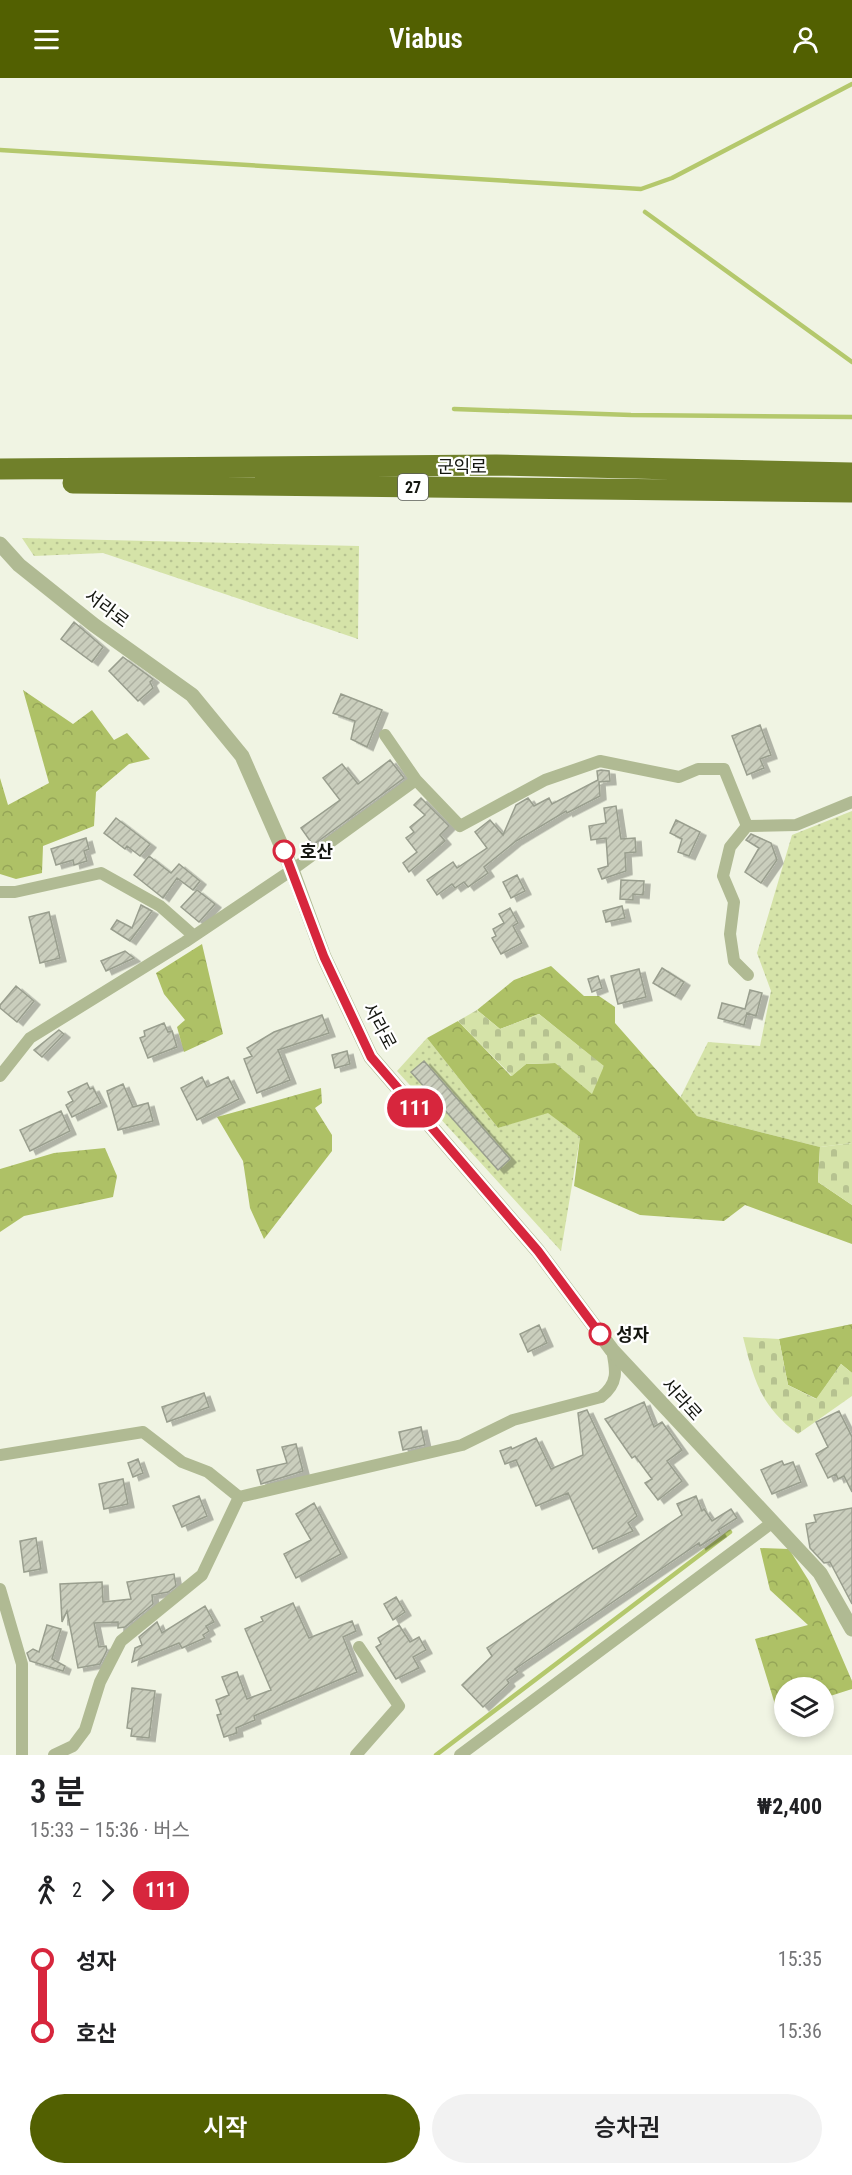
<!DOCTYPE html>
<html lang="ko">
<meta charset="utf-8">
<style>
:root{--surface:#fff;--page:#f2f2f2;--text:#202124;--muted:#757577;--accent:#526001}
body{margin:0;font-family:"Roboto Condensed","Noto Sans KR",sans-serif;background:var(--page);color:var(--text);height:100vh;display:flex;flex-direction:column;font-size:22px;white-space:nowrap}
*{box-sizing:border-box;margin:0}
p{font-size:20px;color:var(--muted)}
.icon{flex:none;width:33px;height:33px;fill:none;stroke:currentColor;stroke-width:2;stroke-linecap:round;stroke-linejoin:round}
.map{position:relative;height:1677px;overflow:hidden}
.details{display:flex;flex-direction:column;background:var(--surface);flex:1}
.details>*{flex:none}
.badge{padding:0 12px;border-radius:20px;font-size:21px;line-height:39px}
.buttons{position:absolute;left:774px;top:1599px;display:grid;gap:12px}
.buttons a{display:grid;place-items:center;width:60px;height:60px;border-radius:50%;background:var(--surface);box-shadow:0 3px 9px #0003;font-size:30px}
.map>.badge{position:absolute;translate:-50% -50%;box-shadow:0 0 0 3px #fff}
.legs{display:flex;align-items:center;gap:9px;height:66px;padding:0 30px;font-size:20px}
.legs p{margin-inline-start:auto}
.summary{display:flex;align-items:center;justify-content:space-between;height:102px;padding:0 30px}
h1{font-size:33px;font-weight:600;line-height:45px}
.cta{display:flex;gap:12px;margin-top:auto;padding:12px 30px}
.cta a{flex:1;height:69px;border-radius:36px;background:var(--accent);color:#fff;font-size:24px;font-weight:600;line-height:69px;text-align:center}
.cta a+a{background:var(--page);color:var(--text)}
ul{padding:0 30px;list-style:none}
li{display:flex;align-items:center;gap:21px;height:72px;font-size:22px}
li i{display:grid;place-items:center;width:9px;height:100%;margin:0 8px;background:currentColor}
li i::after{content:'';width:15px;height:15px;margin:-8px;border:4px solid;border-radius:50%;background:var(--surface)}
li p{margin-inline-start:auto}
li:first-child i{background:linear-gradient(#0000 50%,currentColor 0)}
li:last-child i{background:linear-gradient(currentColor 50%,#0000 0)}
header{display:flex;justify-content:space-between;align-items:center;height:78px;padding:0 30px;background:var(--accent);color:#fff;font-size:27px;font-weight:600}
.map>svg:first-child{display:block}
.grass{fill:url(#grass-dots)}
.forest{fill:url(#forest-crowns)}
.cemetery{fill:url(#cemetery-stones)}
.lines{fill:none;stroke-linecap:round;stroke-linejoin:round}
.stream{stroke:#b4c86c;stroke-width:4.5}
.building{fill:url(#building-hatch);stroke:#999e8e;stroke-width:1.5;filter:url(#shadow)}
.minor{stroke:#b0ba93;stroke-width:12}
.tertiary{stroke:#b0ba93;stroke-width:15}
.trunk{stroke:#70802a;stroke-width:21}
.line-1-casing{stroke:#fff;stroke-width:14}
.line-1{stroke:#d7263d;stroke-width:9}
.stop-1-dot{fill:#fff;stroke:#d7263d;stroke-width:3}
.labels{text-anchor:middle;dominant-baseline:central;stroke-width:4.5;stroke-linejoin:round;paint-order:stroke}
.shield{fill:#fff;stroke:#5a5c58;stroke-width:1.5}
.shield-label{font-size:16px;font-weight:bold;fill:#141610}
.street-label{font-size:18px;fill:#141610;stroke:#fff}
.stop-label{font-size:18px;font-weight:bold;fill:#141610;stroke:#fff;text-anchor:start}
</style>
<header><svg class="icon" aria-label="menu" viewBox="0 0 24 24"><path d="M4 6h16M4 12h16M4 18h16"/></svg>Viabus<svg class="icon" aria-label="person" viewBox="0 0 24 24"><circle cx="12" cy="8" r="4"/><path d="M4 21q1-7 8-7t8 7"/></svg></header>
<div class="map">
<svg width="852" height="1677" viewBox="0 0 852 1677">
<defs>
<pattern id="grass-dots" width="8" height="8" patternUnits="userSpaceOnUse" patternTransform="scale(1.5)"><rect width="8" height="8" fill="#d5e3a8"/><path d="M2 2h.1M6 6h.1" fill="none" stroke="#b6c290" stroke-width="1.8" stroke-linecap="round"/></pattern>
<pattern id="forest-crowns" width="20" height="18" patternUnits="userSpaceOnUse" patternTransform="scale(1.5)"><rect width="20" height="18" fill="#aec166"/><path d="M2 6a3 3 0 1 1 6 0M12 15a3 3 0 1 1 6 0" fill="none" stroke="#95a557"/></pattern>
<pattern id="cemetery-stones" width="16" height="16" patternUnits="userSpaceOnUse" patternTransform="scale(1.5)"><rect width="16" height="16" fill="#d5e3a8"/><path d="M2 7V4a2 2 0 0 1 4 0v3zM10 15v-3a2 2 0 0 1 4 0v3z" fill="#b6c290"/></pattern>
<pattern id="building-hatch" width="6" height="6" patternUnits="userSpaceOnUse" patternTransform="scale(1.5)"><rect width="6" height="6" fill="#cacebd"/><path d="M-1 1l2-2M0 6l6-6M5 7l2-2" fill="none" stroke="#adb0a1"/></pattern>
<filter id="shadow"><feDropShadow dx="6" dy="3.5" stdDeviation="0" flood-color="#0004"/></filter>
</defs>
<rect width="100%" height="100%" fill="#f0f4e3"/>
<path class="grass" d="M 22,460 L 359,468 L 358,561 L 103,475 L 34,478 Z
M 852,733 L 852,1065 L 820,1069 L 697,1038 L 680,1020 L 708,964 L 760,968 L 771,913 L 757,875 L 792,757 Z
M 427,960 L 498,1050 L 549,1034 L 580,1059 L 561,1173 L 397,993 Z"/>
<path class="forest" d="M 23,612 L 73,646 L 92,632 L 114,662 L 127,655 L 150,681 L 129,686 L 96,714 L 94,748 L 43,768 L 42,795 L 16,801 L 0,796 L 0,700 L 8,727 L 49,705 Z
M 202,866 L 223,956 L 184,974 L 177,949 L 185,942 L 164,916 L 156,895 Z
M 551,888 L 584,918 L 599,918 L 615,929 L 615,945 L 697,1038 L 820,1069 L 818,1104 L 852,1127 L 852,1166 L 745,1127 L 724,1143 L 640,1137 L 574,1108 L 580,1059 L 548,1035 L 498,1050 L 427,960 L 458,943 L 511,998 L 526,986 L 555,985 L 603,988 L 539,936 L 500,951 L 477,932 L 514,902 Z
M 321,1010 L 322,1025 L 315,1030 L 332,1057 L 332,1073 L 264,1161 L 250,1130 L 243,1083 L 217,1039 Z
M 105,1070 L 117,1098 L 113,1119 L 24,1138 L 0,1154 L 0,1091 L 54,1075 Z
M 852,1246 L 852,1295 L 841,1286 L 817,1321 L 788,1307 L 779,1261 Z
M 760,1470 L 789,1471 L 809,1503 L 852,1603 L 852,1611 L 824,1620 L 824,1610 L 784,1610 L 784,1631 L 777,1633 L 755,1561 L 808,1547 L 770,1512 Z"/>
<path class="cemetery" d="M 477,932 L 500,951 L 539,936 L 604,988 L 592,1016 L 555,985 L 526,986 L 512,998 L 458,943 Z
M 852,1065 L 852,1127 L 818,1104 L 820,1069 Z
M 743,1259 L 779,1261 L 788,1307 L 816,1321 L 841,1286 L 852,1295 L 852,1318 L 798,1356 C 760,1327 754,1302 743,1259 Z"/>
<g class="lines">
<path class="stream" d="M 0,72 L 641,111 L 672,100 L 852,6
M 645,134 L 852,284
M 454,331 L 631,337 L 852,339
M 436,1677 L 730,1454"/>
</g>
<path class="building" d="M 74,544 L 103,569 L 92,584 L 61,561 Z
M 123,579 L 153,601 L 150,604 L 153,610 L 138,623 L 109,593 Z
M 341,616 L 382,632 L 367,669 L 351,661 L 355,643 L 333,635 Z
M 760,647 L 771,677 L 760,681 L 764,690 L 747,697 L 732,658 Z
M 390,682 L 404,700 L 313,767 L 301,750 L 340,722 L 323,700 L 342,686 L 358,706 Z
M 601,692 L 609,693 L 610,703 L 599,704 L 600,718 L 567,735 L 566,733 L 516,763 L 484,789 L 488,795 L 468,809 L 464,804 L 455,810 L 452,806 L 437,817 L 427,802 L 453,784 L 457,790 L 487,770 L 475,754 L 490,742 L 503,757 L 516,727 L 528,720 L 534,728 L 549,720 L 552,726 L 598,702 L 597,693 Z
M 421,720 L 449,748 L 440,757 L 445,763 L 409,794 L 403,785 L 417,774 L 406,760 L 414,754 L 410,749 L 425,737 L 414,727 Z
M 616,728 L 621,761 L 635,760 L 636,774 L 625,775 L 626,793 L 602,801 L 598,791 L 608,788 L 606,760 L 591,762 L 589,748 L 606,745 L 604,730 Z
M 116,740 L 150,766 L 140,778 L 127,768 L 125,771 L 104,755 Z
M 676,742 L 700,754 L 689,778 L 678,774 L 682,761 L 670,755 Z
M 751,756 L 771,765 L 777,782 L 761,805 L 745,794 L 759,770 L 746,762 Z
M 86,760 L 89,771 L 84,773 L 87,783 L 74,787 L 73,782 L 56,787 L 51,771 Z
M 149,778 L 171,795 L 179,786 L 200,803 L 193,812 L 177,800 L 163,820 L 134,797 Z
M 517,797 L 525,813 L 511,820 L 503,804 Z
M 621,802 L 644,803 L 643,817 L 633,816 L 633,822 L 620,821 Z
M 197,812 L 215,826 L 199,844 L 181,829 Z
M 141,827 L 152,833 L 130,863 L 111,851 L 117,842 L 132,850 Z
M 622,828 L 625,840 L 606,844 L 603,833 Z
M 510,830 L 518,845 L 513,848 L 522,865 L 501,876 L 492,860 L 496,858 L 493,851 L 504,845 L 499,836 Z
M 49,834 L 60,880 L 40,885 L 29,839 Z
M 125,873 L 134,880 L 106,893 L 101,883 Z
M 662,890 L 684,904 L 675,918 L 653,905 Z
M 639,891 L 646,919 L 618,926 L 611,898 Z
M 598,898 L 602,910 L 592,914 L 588,901 Z
M 16,908 L 34,923 L 17,944 L 0,930 L 0,927 Z
M 750,912 L 762,915 L 756,938 L 747,935 L 744,947 L 718,940 L 722,925 L 745,931 Z
M 322,937 L 329,955 L 278,972 L 290,1002 L 257,1015 L 244,981 L 252,978 L 247,970 L 274,954 Z
M 164,945 L 168,954 L 172,953 L 177,969 L 148,980 L 140,960 L 145,958 L 144,953 Z
M 59,952 L 64,956 L 42,979 L 34,972 Z
M 347,973 L 350,986 L 335,990 L 332,977 Z
M 424,983 L 510,1081 L 498,1092 L 411,994 Z
M 202,999 L 207,1009 L 228,999 L 239,1021 L 197,1042 L 181,1010 Z
M 87,1005 L 90,1011 L 93,1010 L 101,1025 L 72,1039 L 66,1027 L 73,1023 L 68,1014 Z
M 123,1006 L 133,1029 L 148,1025 L 153,1043 L 118,1052 L 107,1013 Z
M 61,1033 L 70,1053 L 30,1073 L 20,1052 Z
M 539,1247 L 547,1265 L 528,1274 L 520,1256 Z
M 204,1315 L 209,1329 L 167,1344 L 162,1329 Z
M 644,1324 L 654,1349 L 662,1344 L 682,1372 L 667,1383 L 682,1403 L 658,1422 L 645,1405 L 652,1401 L 635,1378 L 632,1380 L 605,1341 Z
M 587,1332 L 637,1438 L 628,1445 L 633,1453 L 593,1471 L 568,1415 L 536,1428 L 516,1382 L 505,1386 L 500,1373 L 511,1369 L 512,1371 L 536,1360 L 551,1391 L 583,1377 L 578,1335 Z
M 839,1333 L 852,1359 L 852,1414 L 844,1398 L 838,1401 L 836,1396 L 828,1400 L 816,1376 L 828,1369 L 816,1344 Z
M 421,1349 L 425,1367 L 403,1372 L 399,1354 Z
M 296,1366 L 303,1393 L 261,1406 L 257,1392 L 287,1385 L 282,1369 Z
M 138,1381 L 143,1395 L 133,1399 L 128,1385 Z
M 782,1383 L 784,1387 L 793,1384 L 801,1404 L 772,1416 L 761,1392 Z
M 123,1401 L 128,1426 L 104,1431 L 99,1406 Z
M 199,1418 L 207,1438 L 182,1449 L 173,1428 Z
M 696,1418 L 702,1433 L 704,1431 L 712,1443 L 731,1431 L 737,1440 L 718,1452 L 720,1455 L 700,1468 L 699,1465 L 515,1591 L 518,1594 L 507,1602 L 509,1605 L 483,1629 L 462,1607 L 492,1578 L 487,1570 L 682,1437 L 677,1426 Z
M 314,1425 L 341,1476 L 296,1500 L 284,1476 L 311,1462 L 296,1436 Z
M 852,1430 L 852,1526 L 830,1484 L 824,1485 L 810,1470 L 806,1446 L 816,1444 L 814,1437 Z
M 36,1460 L 41,1491 L 24,1494 L 20,1463 Z
M 174,1496 L 176,1508 L 168,1514 L 152,1517 L 153,1526 L 125,1549 L 118,1550 L 118,1544 L 94,1545 L 99,1569 L 106,1568 L 107,1572 L 100,1586 L 78,1590 L 67,1533 L 62,1544 L 60,1506 L 102,1504 L 103,1524 L 131,1521 L 127,1504 Z
M 396,1519 L 405,1534 L 393,1542 L 384,1526 Z
M 293,1525 L 309,1560 L 352,1543 L 356,1553 L 343,1559 L 357,1594 L 254,1638 L 255,1642 L 236,1650 L 237,1655 L 224,1659 L 217,1637 L 221,1636 L 216,1622 L 229,1617 L 222,1599 L 237,1594 L 247,1621 L 271,1612 L 245,1551 L 263,1543 L 261,1539 Z
M 205,1528 L 214,1544 L 206,1548 L 209,1553 L 203,1557 L 205,1560 L 182,1570 L 179,1565 L 132,1584 L 135,1570 L 142,1567 L 139,1559 L 157,1544 L 162,1555 Z
M 47,1547 L 61,1551 L 52,1581 L 65,1588 L 63,1593 L 30,1583 L 27,1575 L 33,1571 L 39,1574 Z
M 399,1547 L 410,1564 L 419,1559 L 426,1572 L 413,1579 L 419,1590 L 396,1601 L 376,1569 L 381,1566 L 378,1560 Z
M 132,1610 L 155,1613 L 149,1660 L 131,1658 L 132,1651 L 127,1650 Z"/>
<g class="lines">
<path class="minor" d="M 385,657 L 416,702 L 460,748 L 545,702 L 600,683 L 679,699 L 698,691 L 724,691 L 747,748 L 796,747 L 852,724
M 747,748 L 730,769 L 723,798 L 734,824 L 730,856 L 734,883 L 748,897
M 0,814 L 15,814 L 101,795 L 160,828 L 194,858
M 0,998 L 30,960 L 185,864 L 292,792 L 416,702
M 0,1377 L 143,1354 L 182,1384 L 208,1394 L 239,1419
M 0,1511 L 22,1586 L 22,1677
M 54,1677 L 73,1668 L 85,1652 L 100,1604 L 121,1563 L 202,1497 L 239,1419 L 462,1367 L 513,1342 L 601,1319 C 619,1305 616,1292 612,1272
M 356,1677 L 399,1628 L 359,1569
M 460,1677 L 773,1444"/>
<path class="tertiary" d="M 0,466 L 19,487 L 94,547 L 192,617 L 242,678 L 292,792 L 324,879 L 371,979 L 538,1173 L 612,1272 L 820,1495 L 852,1551"/>
<path class="trunk" d="M 0,391 L 496,387 L 852,395
M 73,405 L 852,414"/>
</g>
<g class="lines">
<defs>
<path id="line-1" d="M 284,773 L 324,879 L 371,979 L 538,1173 L 600,1256"/>
</defs>
<use href="#line-1" class="line-1-casing"/>
<use href="#line-1" class="line-1"/>
</g>
<g class="stop-1-dot">
<circle cx="284" cy="773" r="10"/>
<circle cx="600" cy="1256" r="10"/>
</g>
<g class="labels">
<rect class="shield" x="398" y="396" width="30" height="26" rx="4.5"/>
<g class="shield-label">
<text x="413" y="409">27</text>
</g>
<g class="street-label">
<text x="462" y="388">군익로</text>
<text transform="translate(107 530) rotate(37)">서라로</text>
<text transform="translate(380 948) rotate(62)">서라로</text>
<text transform="translate(682 1321) rotate(48)">서라로</text>
</g>
<g class="stop-label">
<text x="300" y="773">호산</text>
<text x="616" y="1256">성자</text>
</g>
</g>
</svg>
<div class="buttons">
<a><svg class="icon" aria-label="layers" viewBox="0 0 24 24"><path d="M12 4l9 5-9 5-9-5zM3 14l9 5 9-5"/></svg></a>
</div>
<b class="badge" style="left:415px;top:1030px;background:#d7263d;color:#fff">111</b>
</div>
<section class="details">
<div class="summary"><div><h1>3 분</h1><p>15:33 – 15:36 · 버스</p></div><b>₩2,400</b></div>
<div class="legs"><svg class="icon" aria-label="walk" viewBox="0 0 24 24"><circle cx="13" cy="4" r="2"/><path d="M13 8l-2 6 4 7M11 14l-3 7M7 12l3-4h3l4 4"/></svg>2<svg class="icon" aria-label="forward" viewBox="0 0 24 24"><path d="M9 5l7 7-7 7"/></svg><b class="badge" style="background:#d7263d;color:#fff">111</b></div>
<ul>
<li><i style="color:#d7263d"></i><b>성자</b><p>15:35</p></li>
<li><i style="color:#d7263d"></i><b>호산</b><p>15:36</p></li>
</ul>
<div class="cta"><a>시작</a><a>승차권</a></div>
</section>
